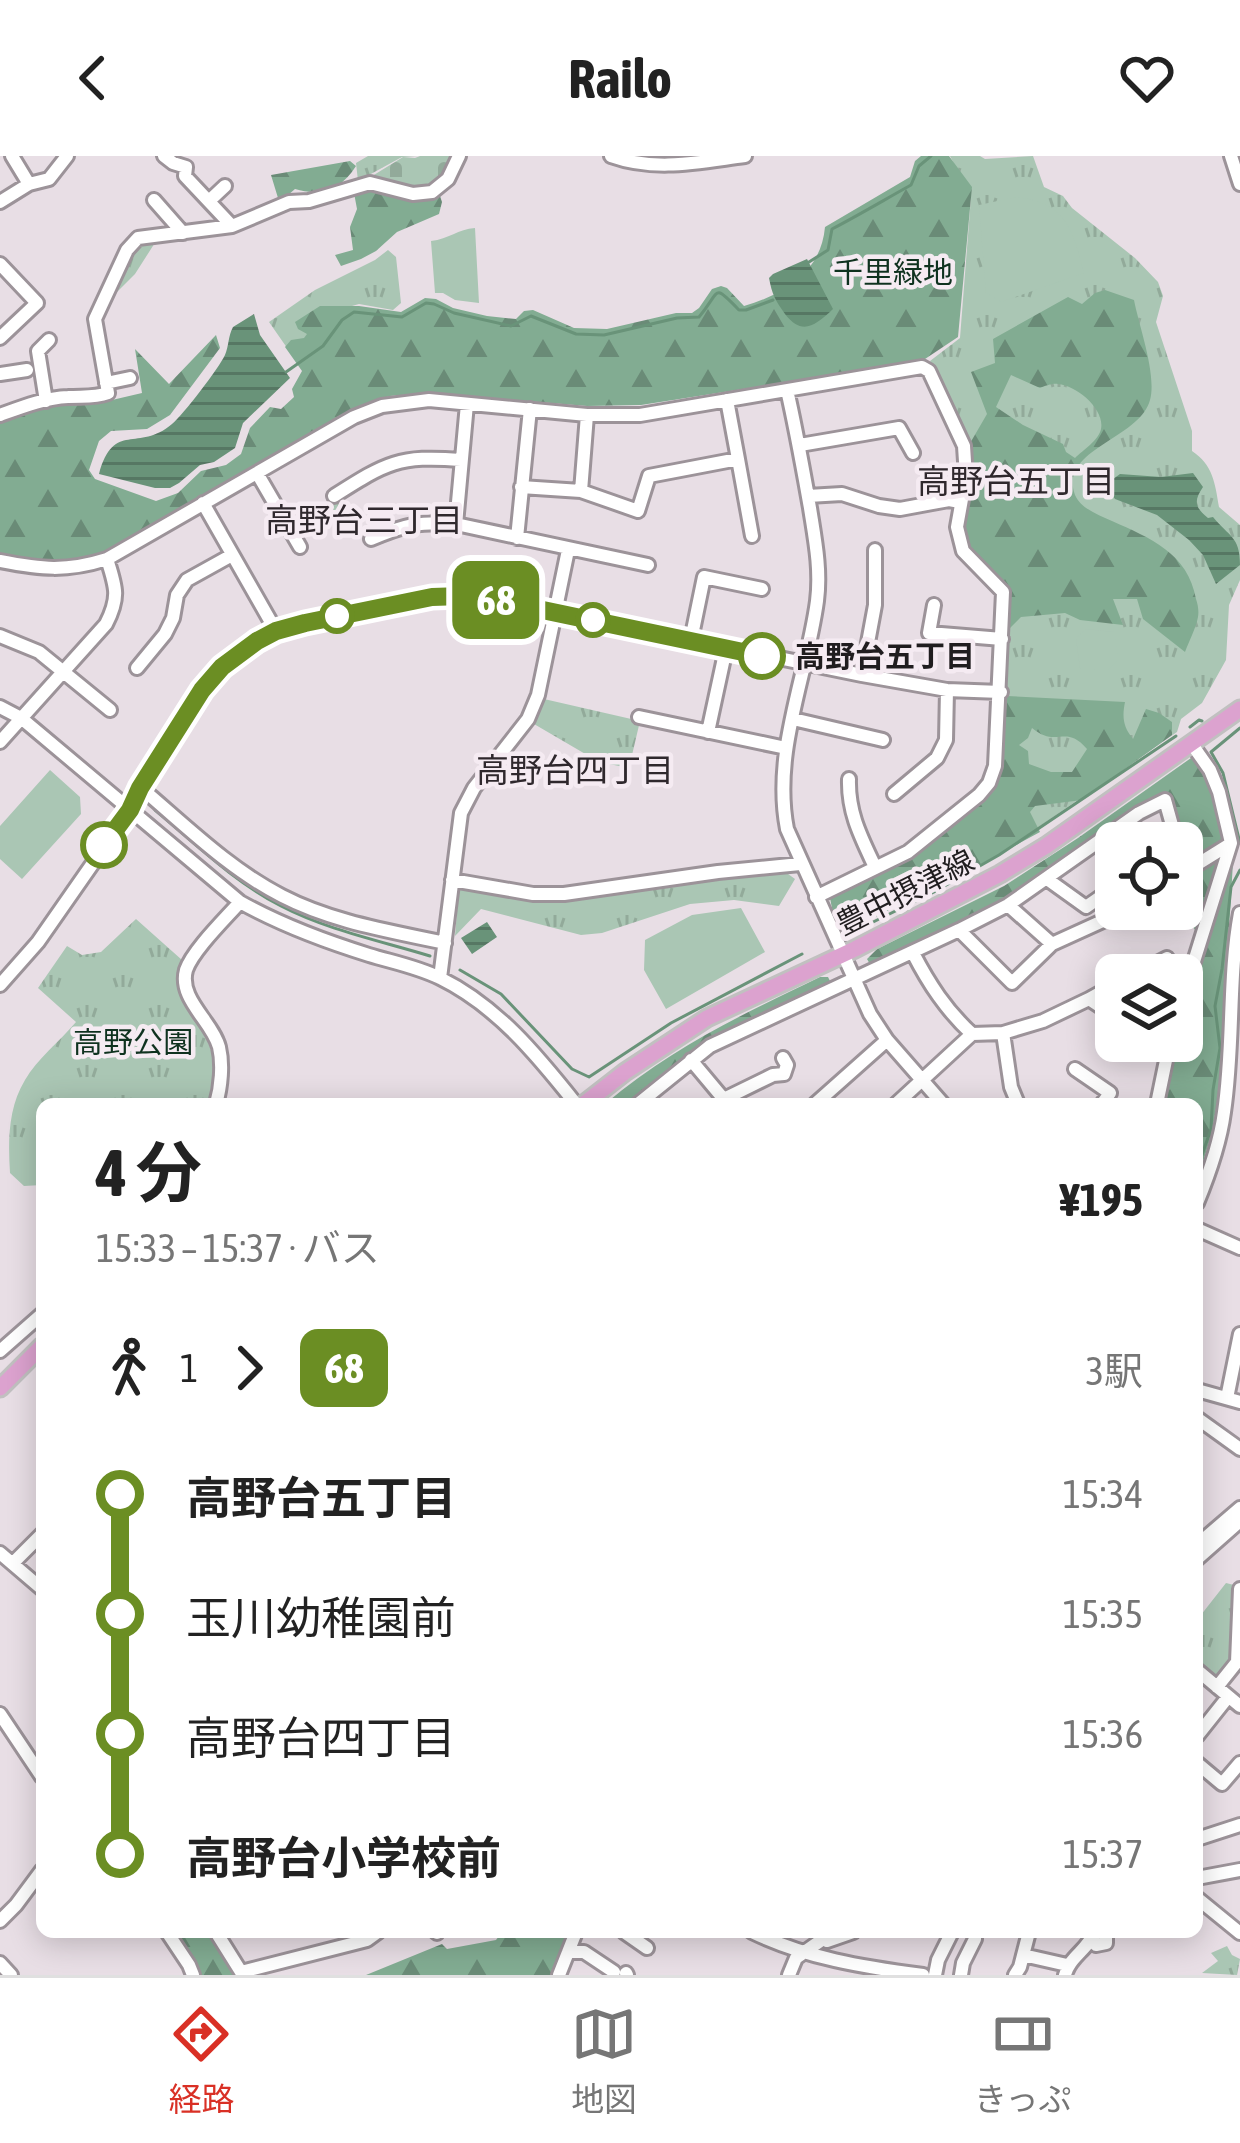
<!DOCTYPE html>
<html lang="ja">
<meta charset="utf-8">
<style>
:root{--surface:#fff;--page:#f6f6f6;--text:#222;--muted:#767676;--line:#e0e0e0;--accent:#d93025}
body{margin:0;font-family:"Asap Condensed","Noto Sans JP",sans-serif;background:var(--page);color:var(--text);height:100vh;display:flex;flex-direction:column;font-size:45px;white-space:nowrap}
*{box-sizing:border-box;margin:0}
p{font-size:39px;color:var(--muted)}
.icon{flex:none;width:66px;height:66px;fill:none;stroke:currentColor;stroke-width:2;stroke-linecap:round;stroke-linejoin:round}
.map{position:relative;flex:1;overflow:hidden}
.sheet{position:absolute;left:36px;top:942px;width:1167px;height:840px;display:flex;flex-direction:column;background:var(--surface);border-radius:18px;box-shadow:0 6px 30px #0003}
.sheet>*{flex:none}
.badge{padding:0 24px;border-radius:18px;font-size:42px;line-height:78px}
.tools{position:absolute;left:1095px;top:666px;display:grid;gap:24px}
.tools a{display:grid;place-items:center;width:108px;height:108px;border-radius:18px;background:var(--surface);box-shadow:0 6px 30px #0003;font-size:60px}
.map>.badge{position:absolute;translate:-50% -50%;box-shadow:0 0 0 6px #fff}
.legs{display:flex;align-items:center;gap:18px;height:132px;padding:0 60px;font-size:39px}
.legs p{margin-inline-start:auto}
.head{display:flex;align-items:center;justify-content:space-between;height:204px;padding:0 60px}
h1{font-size:66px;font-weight:700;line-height:90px}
ul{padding:0 60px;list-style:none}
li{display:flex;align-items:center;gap:42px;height:120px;font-size:45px}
li i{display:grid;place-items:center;width:18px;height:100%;margin:0 15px;background:currentColor}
li i::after{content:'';width:30px;height:30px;margin:-15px;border:9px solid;border-radius:50%;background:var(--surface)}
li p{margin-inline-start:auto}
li:first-child i{background:linear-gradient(#0000 50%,currentColor 0)}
li:last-child i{background:linear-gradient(currentColor 50%,#0000 0)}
header{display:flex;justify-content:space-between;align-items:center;height:156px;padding:0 60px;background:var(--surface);font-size:54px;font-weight:700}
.tabs{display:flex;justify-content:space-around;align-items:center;height:168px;border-top:3px solid var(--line);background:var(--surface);font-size:33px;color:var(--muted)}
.tabs a{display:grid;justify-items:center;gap:6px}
.tabs .active{color:var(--accent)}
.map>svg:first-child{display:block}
.grass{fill:url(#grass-tufts)}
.forest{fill:url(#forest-firs);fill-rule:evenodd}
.cemetery{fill:url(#cemetery-stones)}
.pitch{fill:#aac6b4}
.water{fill:url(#water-rules)}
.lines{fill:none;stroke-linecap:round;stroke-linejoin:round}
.stream{stroke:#699379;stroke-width:3}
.minor-casing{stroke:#9c9399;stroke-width:18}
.major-casing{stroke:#c1c0c0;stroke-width:21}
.minor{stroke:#fff;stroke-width:12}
.major{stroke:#dca2cf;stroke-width:15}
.line-1-casing{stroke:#fff;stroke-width:27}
.line-1{stroke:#6b8e23;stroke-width:18}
.stop-1-dot{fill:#fff;stroke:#6b8e23;stroke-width:6}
.labels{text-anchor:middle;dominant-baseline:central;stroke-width:9;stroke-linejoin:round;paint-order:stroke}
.park-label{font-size:30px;fill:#0f321f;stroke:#f5ebf2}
.stop-label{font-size:30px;font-weight:bold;fill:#201d1f;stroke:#f5ebf2;text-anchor:start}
.street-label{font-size:30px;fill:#201d1f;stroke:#f5ebf2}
.neighbourhood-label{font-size:33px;fill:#2f282d;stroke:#f5ebf2}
</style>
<header><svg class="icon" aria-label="back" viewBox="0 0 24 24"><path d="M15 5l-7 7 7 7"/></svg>Railo<svg class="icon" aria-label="heart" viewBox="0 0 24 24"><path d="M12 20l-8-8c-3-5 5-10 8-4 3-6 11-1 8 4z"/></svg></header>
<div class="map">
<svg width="1240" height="1819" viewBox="0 0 1240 1819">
<defs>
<pattern id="grass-tufts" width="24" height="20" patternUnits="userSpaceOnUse" patternTransform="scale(3)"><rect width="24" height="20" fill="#aac6b4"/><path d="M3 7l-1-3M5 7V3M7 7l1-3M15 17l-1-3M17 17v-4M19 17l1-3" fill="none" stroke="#92aa9a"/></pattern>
<pattern id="forest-firs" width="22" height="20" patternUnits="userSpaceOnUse" patternTransform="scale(3)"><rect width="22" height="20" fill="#82ac92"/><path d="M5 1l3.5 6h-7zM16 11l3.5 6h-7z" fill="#6a8b77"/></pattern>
<pattern id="cemetery-stones" width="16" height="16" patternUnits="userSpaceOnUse" patternTransform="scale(3)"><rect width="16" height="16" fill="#aac6b4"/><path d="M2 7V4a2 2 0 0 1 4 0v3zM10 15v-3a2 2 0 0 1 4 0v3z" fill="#92aa9a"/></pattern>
<pattern id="water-rules" width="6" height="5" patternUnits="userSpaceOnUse" patternTransform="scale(3)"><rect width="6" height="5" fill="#699379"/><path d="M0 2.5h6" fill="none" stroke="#567763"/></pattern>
</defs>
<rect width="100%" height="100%" fill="#e8dee5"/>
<path class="grass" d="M 368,0 L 418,0 L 402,1 L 358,25 L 356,7 Z
M 950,0 L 980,0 L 985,3 L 1033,0 L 1044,31 L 1063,40 L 1072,52 L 1135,102 L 1158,126 L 1163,140 L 1156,166 L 1192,275 L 1192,295 C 1213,309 1215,327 1219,351 L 1240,369 L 1240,424 L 1229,449 L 1226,504 L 1202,547 L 1181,563 L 1177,576 L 1037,672 L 942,727 L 862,768 L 863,772 L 855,776 L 848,765 L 839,764 L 831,747 L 836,735 L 912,698 L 993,629 L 1008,433 L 984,412 L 969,290 L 930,205 L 960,182 L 971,41 Z
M 158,82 L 135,118 L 117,136 L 113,134 L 137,87 Z
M 388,94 L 396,101 L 401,147 L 393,154 L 359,148 L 345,152 L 292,199 L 269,166 L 315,134 L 375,104 Z
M 336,341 L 342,344 L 348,356 L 308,378 L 306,375 L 297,375 L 292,367 Z
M 544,543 L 640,565 L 629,612 L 599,606 L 534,568 Z
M 784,715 L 795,723 L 779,750 L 734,744 L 690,748 L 602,777 L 581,779 L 481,753 L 455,780 L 459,731 L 534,742 Z
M 136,763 L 182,804 C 169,842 199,858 210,891 C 217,909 212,930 208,948 L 42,948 L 42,1029 L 24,1030 L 10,1017 C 8,985 8,952 25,924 C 37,903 60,885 76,866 L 38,832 L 67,790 L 82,799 L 101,796 Z
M 1226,1427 L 1234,1429 L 1233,1506 L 1219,1523 L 1213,1524 L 1197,1510 L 1197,1464 Z
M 1227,1790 L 1232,1799 L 1240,1803 L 1237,1819 L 1202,1817 L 1218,1805 L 1211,1797 Z"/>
<path class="forest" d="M 921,0 L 949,0 L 972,31 L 958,181 L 922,205 L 641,249 L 587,250 L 426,237 L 390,240 L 350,254 L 108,396 C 65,409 44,408 0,399 L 0,264 L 28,253 L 67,245 L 112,244 L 142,237 L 135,193 L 169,228 L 216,179 L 220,192 L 170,259 L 147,273 L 111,275 L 99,285 L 89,314 L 95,323 L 156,345 L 178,337 L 201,315 L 226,309 L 241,298 L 250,272 L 270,251 L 281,253 L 294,241 L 292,233 L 302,215 L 285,191 L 291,184 L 304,182 L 307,178 L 298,173 L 295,166 L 320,150 L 359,150 L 401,156 L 425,142 L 436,143 L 453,152 L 487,160 L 516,163 L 524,155 L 533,154 L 574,172 L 607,173 L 676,157 L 692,157 L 699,152 L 712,133 L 721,130 L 727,132 L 744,150 C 785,138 821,116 825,71 L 910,21 L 915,5 Z
M 350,5 L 356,10 C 342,33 321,41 295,33 L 288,39 L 278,42 L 271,19 Z
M 370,30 L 439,37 L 442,46 L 439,58 L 397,76 L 376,95 L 361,103 L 341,110 L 335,99 L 353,94 L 350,71 L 357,53 L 354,37 Z
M 1105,134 L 1134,144 C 1139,170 1157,219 1150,244 C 1140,283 1058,293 1075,339 C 1081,353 1099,359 1112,365 C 1150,382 1188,397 1196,443 C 1198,449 1199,455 1198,461 C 1196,472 1189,485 1185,496 L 1143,463 L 1137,443 L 1113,443 L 1123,469 L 1080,464 L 1065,457 L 1021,461 L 1007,475 L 1008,432 L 985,414 L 967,394 L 961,370 L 969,289 L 987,258 L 971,216 L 995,207 L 993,183 L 1068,141 L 1082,148 L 1095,137 ZM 1011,219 L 1040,232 C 1045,230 1053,227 1058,228 C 1077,230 1105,253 1101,273 C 1099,284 1083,294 1075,302 L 1066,296 L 1063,288 L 1023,269 L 996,251 Z
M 1007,540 L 1125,546 C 1122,561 1123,571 1133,583 L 1146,553 L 1159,557 L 1172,566 L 1172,579 L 1082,644 L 1035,650 L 1030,656 L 1040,676 L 943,729 L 860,767 L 833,757 L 830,742 L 875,714 L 993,630 L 1002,612 ZM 1032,572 C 1057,593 1065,567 1087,593 L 1072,616 L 1051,616 L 1029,608 L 1028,595 L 1019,589 L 1028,582 Z
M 1196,601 L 1209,618 L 1233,706 L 1220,928 L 1212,977 L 1197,1025 L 1197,948 L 1161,948 L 1173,885 L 1182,885 L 1182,856 L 1204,785 L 1181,756 L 1175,759 L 1171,753 L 1182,753 L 1182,723 L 1189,717 L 1170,638 L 1149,645 L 1007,745 L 871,810 L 867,803 L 877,793 L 1004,730 L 1078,682 L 1191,602 Z
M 820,821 L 828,821 L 832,829 L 790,848 L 783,847 L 708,886 L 632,948 L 605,948 C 673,891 741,859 820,821 Z
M 171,1776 L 209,1776 L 236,1819 L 197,1819 Z
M 502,1776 L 566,1776 L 569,1778 L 552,1819 L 366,1819 L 442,1788 L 447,1793 L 496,1784 Z"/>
<path class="cemetery" d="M 420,0 L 453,0 C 432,49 411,34 369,22 L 403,1 L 415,2 Z"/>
<path class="pitch" d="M 1016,41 C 1066,46 1073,74 1084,117 L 1001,146 L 986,137 L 979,49 Z
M 475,72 L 479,147 L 455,144 L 443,137 L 435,137 L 431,85 C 449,83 458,73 475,72 Z
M 1085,473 L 1114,476 L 1118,504 L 1108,514 L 1080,512 L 1076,483 Z
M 50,614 L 80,641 L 81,658 L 22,723 L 0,703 L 0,670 Z
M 741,752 L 765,796 L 666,853 L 644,814 L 645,784 L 692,759 Z"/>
<path class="water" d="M 807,103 L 833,153 C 815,170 802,180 785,158 C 775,144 772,138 769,122 L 773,118 Z
M 254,158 L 260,179 L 290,222 L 243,267 L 235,292 L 214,306 L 200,309 L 179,327 L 170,332 L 155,332 L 99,318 C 114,264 138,297 172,268 C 183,259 219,212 225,199 C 229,190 228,180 233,171 Z
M 1193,317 L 1203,331 C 1194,344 1194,351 1208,362 L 1213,361 C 1229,381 1240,380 1240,409 L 1216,428 L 1203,399 L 1189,384 L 1157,359 L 1115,343 L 1108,334 L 1109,326 L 1120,318 L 1161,321 Z
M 487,766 L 497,781 L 472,798 L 461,782 Z"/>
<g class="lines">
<path class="stream" d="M 809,106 L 828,94 L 832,73 C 859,59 884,44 911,29 L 919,10 L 931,0
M 286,216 L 323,190 L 342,164 L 354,156 L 402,161 L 426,147 L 434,148 L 454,157 L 511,170 L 531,160 L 576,178 L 604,179 L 677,162 L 699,161 C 721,135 712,126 739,154 L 746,154 L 773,144
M 1190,571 L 1199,564 L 1202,565
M 1240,572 L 1211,596 L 1223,617 L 1240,687
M 155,654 C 195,687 234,726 281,750 C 327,774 381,785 430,800
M 863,771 L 934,736 L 999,699 L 1176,580
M 460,814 L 501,838 L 572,913 L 589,921 L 671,867 L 802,798
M 1197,1013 L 1211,973 L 1213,934 L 1220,892 L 1215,850 L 1222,813 L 1231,731 L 1240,714"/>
<defs>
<path id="minor" d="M 12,0 L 29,28
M 164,0 L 173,7 L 186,11 L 185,20 L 232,70
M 611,0 C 656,16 699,6 745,0
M 1231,0 L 1240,28
M 154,44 L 183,77
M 209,45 L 225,30
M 0,46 L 29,28 L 49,23 L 67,0
M 0,108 L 37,147 L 0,182
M 0,218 L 27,214
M 106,227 L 130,222
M 787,234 C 796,273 803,313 810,352 C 815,384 821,413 817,445 C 807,520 772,596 787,673 L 870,858 L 887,884 L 943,948
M 46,245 L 38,195 L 49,184
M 467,248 L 456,368 L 648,409
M 0,259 C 22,251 45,242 68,241 C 83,240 94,242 108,237 L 95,163 L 127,94 L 138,82 L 232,70 L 289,46 L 309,45 L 370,27 L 413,38 L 432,36 L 448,23 L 459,0
M 587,259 L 581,335 L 638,355 L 649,320 L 738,303 L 727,244
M 800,289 L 899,272 L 913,297
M 738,303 L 752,380
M 257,317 L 300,391
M 521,331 L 581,335
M 334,340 C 386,307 398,299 461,304
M 808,340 L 842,338 L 879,350 L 900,353 L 949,344 L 960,346
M 203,347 L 276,475
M 517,382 L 530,253
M 371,383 C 404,369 420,365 456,368
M 0,405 C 41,413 66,416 107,403 L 354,261 L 382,250 L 429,244 L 587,259 L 640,259 L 922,211 L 929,215 L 964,290 L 966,321 L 957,371 L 963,395 L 1003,436 L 995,610 L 989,627 L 979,639 L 908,696 L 816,741
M 934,449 L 929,477 L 1002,483
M 0,480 L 39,496 L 110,554
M 691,484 L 704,421 L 762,433
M 137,512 L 165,478 L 173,462 L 177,439 L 187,424 L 232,399
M 862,519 L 875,449 L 875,394
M 0,551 L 21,562 L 240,746 C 281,769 324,785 369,799 C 392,806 418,811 440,822 C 497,850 537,899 576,948
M 639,561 L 786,592
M 793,563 L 883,584
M 708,576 L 724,502 L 731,493
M 0,586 L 106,468 C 120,441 116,431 107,403
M 849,623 C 848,657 861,681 875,711
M 140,631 C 185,669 229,713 282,740 C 332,766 390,775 445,787
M 894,638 L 937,602 L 946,584 L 947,534
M 1185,716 L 1230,688
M 1047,723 L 1086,751 L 1116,730
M 452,724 L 533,738 L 564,738 L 718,716 L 800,708
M 1008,749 L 1052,788
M 1129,753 L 1052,788 L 1012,827 L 959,774 L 1008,749 L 1139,657 L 1165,644 L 1177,687
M 913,797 C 929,828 946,854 972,878
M 1134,819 L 1167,802
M 440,822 L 461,657 L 474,632 L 528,563 L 538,539 L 568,394
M 0,829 L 38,786 L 130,654 L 140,631 L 203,534 L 222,511 L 257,485 L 276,475 L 305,468 L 432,441 L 462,440 L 500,445 L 862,519 L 947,534 L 1001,536
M 1089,843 L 1116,828
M 1182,844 L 1231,687 L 1219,636 L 1210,614 L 1191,587
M 1003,877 L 1011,931 L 1018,948
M 691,904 L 727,947
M 1075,913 L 1110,937 L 1102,948
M 724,943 L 773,919 L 784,918 L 787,909 L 783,902
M 216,948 C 221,931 223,908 219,891 C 212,865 178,843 186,814 C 193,794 225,763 240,746
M 638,948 L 710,890 L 959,774
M 815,948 L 887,884
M 896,948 L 972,878 L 1003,877 L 1043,865 L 1089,843 L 1116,861
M 1157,948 L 1170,885
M 1197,1047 C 1209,1018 1220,987 1224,956 C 1234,890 1228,822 1240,757
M 1197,1073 L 1240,1092
M 0,1195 L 42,1158
M 1197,1234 L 1240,1246
M 1227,1242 L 1240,1178
M 1197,1262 L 1240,1293
M 1197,1389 L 1240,1352
M 0,1397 L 42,1433
M 1197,1403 L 1240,1365
M 13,1407 L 42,1378
M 1197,1514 L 1240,1550
M 1217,1531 L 1237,1506 L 1240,1433
M 0,1558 L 42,1621
M 1197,1580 L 1228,1541
M 1197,1607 L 1222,1628 L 1240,1607
M 1197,1683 L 1240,1669
M 1197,1722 L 1240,1714
M 1197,1742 L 1240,1777
M 0,1765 L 16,1749 L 42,1714
M 167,1776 L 189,1809 L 193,1819
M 216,1776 L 241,1816 L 367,1784 L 378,1776
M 436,1776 L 437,1777
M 624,1776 L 647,1792
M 752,1776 C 806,1802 863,1811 923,1819
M 1092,1784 L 1096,1789 L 1106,1787 L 1106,1776
M 827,1785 L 853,1776
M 568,1796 L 584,1796 L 614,1816
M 1023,1799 L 1067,1809
M 0,1807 L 11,1819
M 626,1817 L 627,1819
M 559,1819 L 576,1776
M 789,1819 L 796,1802 L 833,1776
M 935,1819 L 938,1804 L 952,1776
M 961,1819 L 963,1807 L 975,1783
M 1015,1819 L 1020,1811 L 1029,1776
M 1065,1819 C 1069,1801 1089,1793 1094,1776"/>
<path id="major" d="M 584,948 L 625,916 L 707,862 L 855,793 L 1000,718 L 1046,690 L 1240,553
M 0,1232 L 42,1190"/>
</defs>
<use href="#minor" class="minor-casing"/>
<use href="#major" class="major-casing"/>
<use href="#minor" class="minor"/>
<use href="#major" class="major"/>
</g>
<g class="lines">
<defs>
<path id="line-1" d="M 104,689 L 130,654 L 140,632 L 202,534 L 222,511 L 257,485 L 276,475 L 305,467 L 432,441 L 462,440 L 500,445 L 762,500"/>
</defs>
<use href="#line-1" class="line-1-casing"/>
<use href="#line-1" class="line-1"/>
</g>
<g class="stop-1-dot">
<circle cx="337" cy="460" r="15"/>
<circle cx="593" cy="464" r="15"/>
<circle cx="762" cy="500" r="21"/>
<circle cx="104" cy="689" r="21"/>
</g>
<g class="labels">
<g class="park-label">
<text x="893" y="116">千里緑地</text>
<text x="133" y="886">高野公園</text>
</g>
<g class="stop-label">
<text x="795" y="500">高野台五丁目</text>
</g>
<g class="street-label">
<text transform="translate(905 736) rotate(-27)">豊中摂津線</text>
</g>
<g class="neighbourhood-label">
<text x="1016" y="325">高野台五丁目</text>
<text x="364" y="364">高野台三丁目</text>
<text x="575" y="614">高野台四丁目</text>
</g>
</g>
</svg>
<div class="tools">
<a><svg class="icon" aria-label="locate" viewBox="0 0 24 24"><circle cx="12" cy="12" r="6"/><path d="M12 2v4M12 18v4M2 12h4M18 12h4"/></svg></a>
<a><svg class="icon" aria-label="layers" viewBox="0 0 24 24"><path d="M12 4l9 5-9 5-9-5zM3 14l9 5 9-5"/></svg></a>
</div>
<b class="badge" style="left:496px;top:444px;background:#6b8e23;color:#fff">68</b>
<section class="sheet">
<div class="head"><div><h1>4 分</h1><p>15:33 – 15:37 · バス</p></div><b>¥195</b></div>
<div class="legs"><svg class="icon" aria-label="walk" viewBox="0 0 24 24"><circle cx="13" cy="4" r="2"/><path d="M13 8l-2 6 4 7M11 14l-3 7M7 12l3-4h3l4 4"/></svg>1<svg class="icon" aria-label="forward" viewBox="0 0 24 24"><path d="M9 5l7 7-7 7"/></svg><b class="badge" style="background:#6b8e23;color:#fff">68</b><p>3駅</p></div>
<ul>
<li><i style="color:#6b8e23"></i><b>高野台五丁目</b><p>15:34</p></li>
<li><i style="color:#6b8e23"></i><span>玉川幼稚園前</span><p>15:35</p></li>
<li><i style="color:#6b8e23"></i><span>高野台四丁目</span><p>15:36</p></li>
<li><i style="color:#6b8e23"></i><b>高野台小学校前</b><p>15:37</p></li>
</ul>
</section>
</div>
<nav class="tabs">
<a class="active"><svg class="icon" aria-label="directions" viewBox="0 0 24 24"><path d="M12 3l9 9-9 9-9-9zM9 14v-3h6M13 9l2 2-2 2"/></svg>経路</a>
<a><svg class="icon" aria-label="map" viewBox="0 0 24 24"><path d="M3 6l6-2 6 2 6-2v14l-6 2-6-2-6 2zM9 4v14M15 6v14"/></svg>地図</a>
<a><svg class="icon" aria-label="tickets" viewBox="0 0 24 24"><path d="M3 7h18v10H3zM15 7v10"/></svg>きっぷ</a>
</nav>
